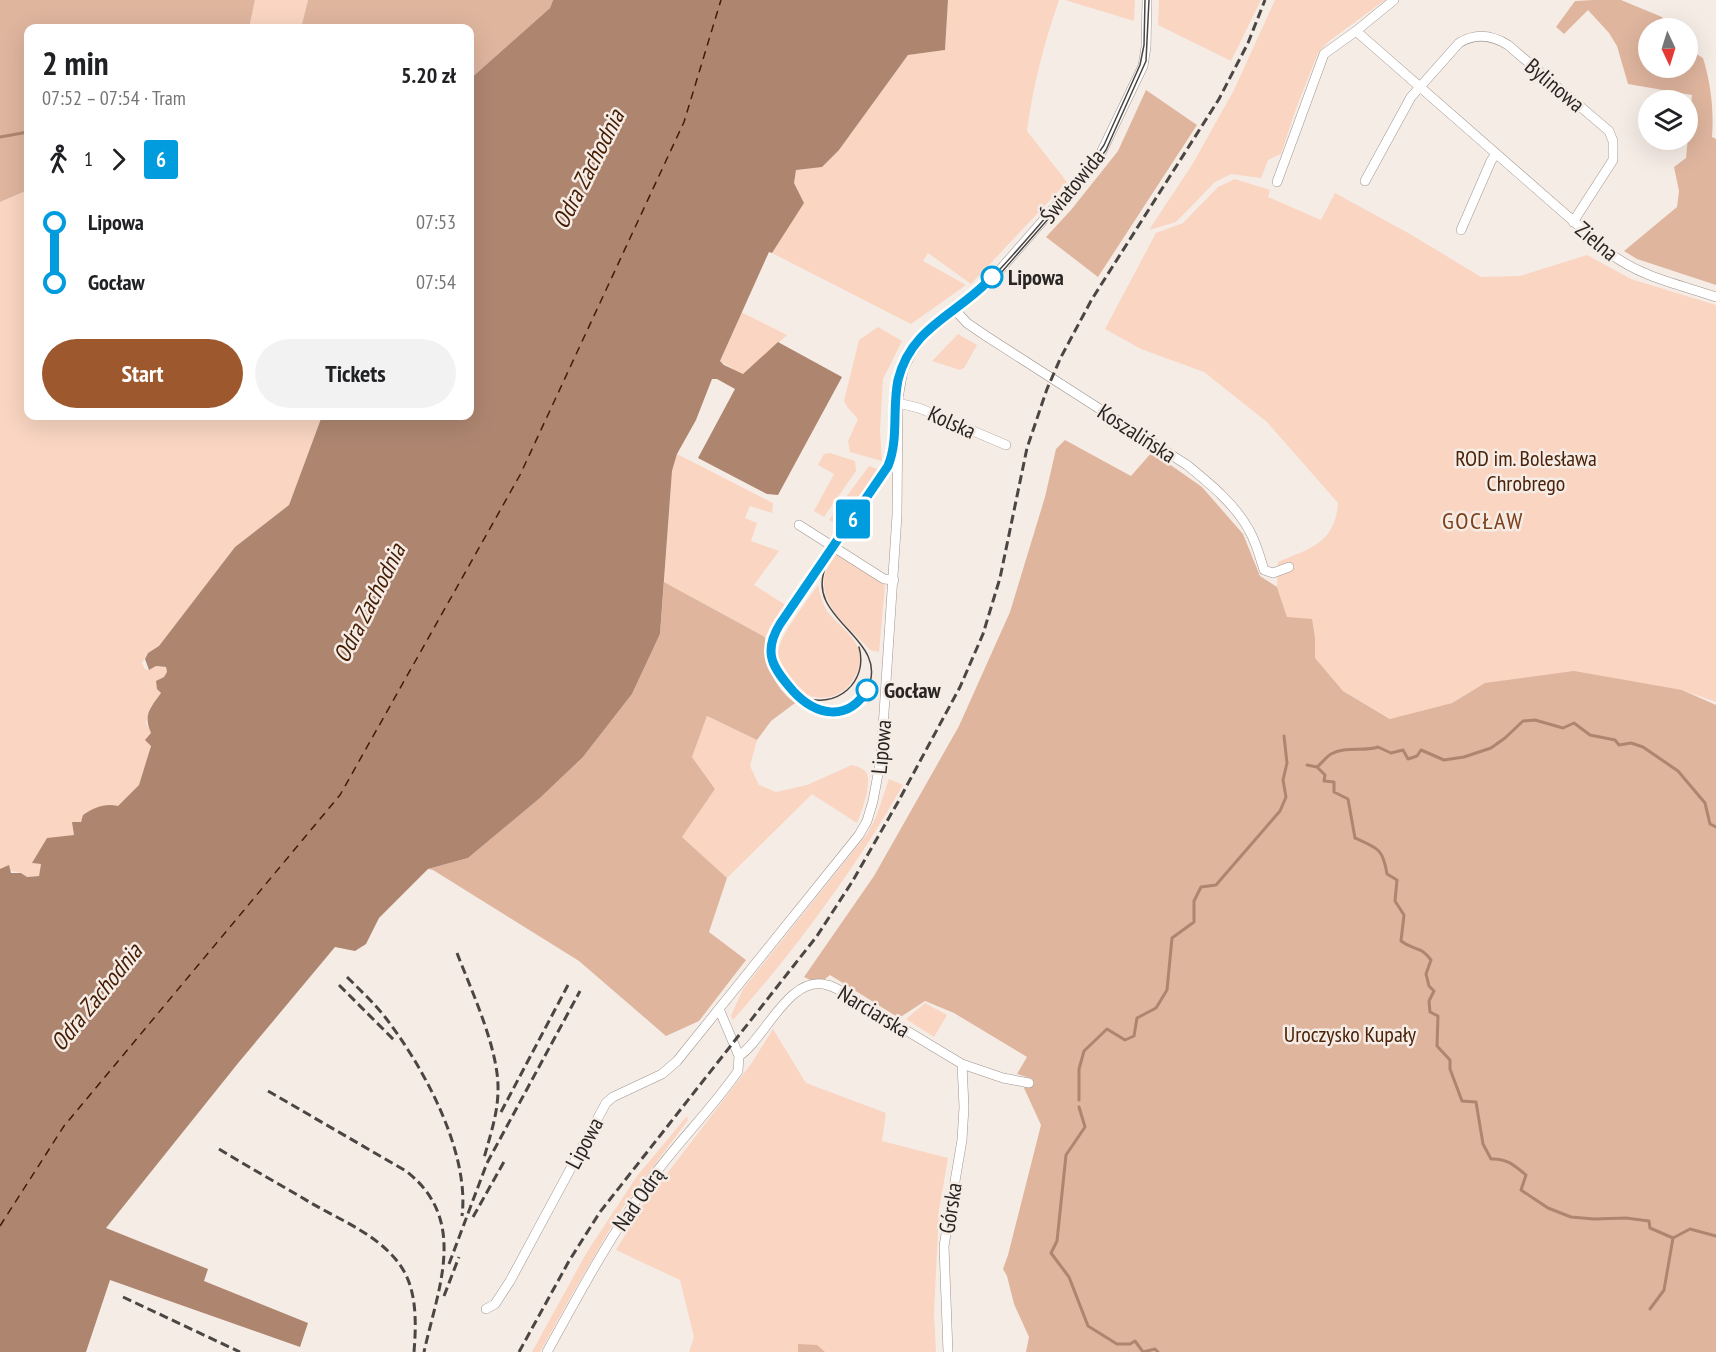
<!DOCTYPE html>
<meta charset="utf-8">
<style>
:root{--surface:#fff;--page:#f2f2f2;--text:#202124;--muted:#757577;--accent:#9e582e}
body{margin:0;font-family:"PT Sans Narrow",sans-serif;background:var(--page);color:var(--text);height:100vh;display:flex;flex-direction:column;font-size:22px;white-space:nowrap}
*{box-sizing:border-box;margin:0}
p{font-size:20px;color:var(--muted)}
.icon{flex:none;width:33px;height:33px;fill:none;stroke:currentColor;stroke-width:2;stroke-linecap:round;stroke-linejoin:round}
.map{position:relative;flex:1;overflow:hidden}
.sheet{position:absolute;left:24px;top:24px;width:450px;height:396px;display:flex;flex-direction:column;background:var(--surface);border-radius:12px;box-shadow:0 6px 24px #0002}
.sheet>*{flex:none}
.badge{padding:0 12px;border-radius:4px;font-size:21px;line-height:39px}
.needle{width:39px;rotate:176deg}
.fabs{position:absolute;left:1638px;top:18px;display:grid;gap:12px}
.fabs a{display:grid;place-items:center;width:60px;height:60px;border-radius:50%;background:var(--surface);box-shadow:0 6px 24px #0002;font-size:30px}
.map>.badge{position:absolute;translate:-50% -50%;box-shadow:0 0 0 3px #fff}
.legs{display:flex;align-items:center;gap:9px;height:66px;padding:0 18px;font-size:20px}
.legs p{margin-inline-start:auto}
.summary{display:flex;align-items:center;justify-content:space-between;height:102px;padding:0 18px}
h1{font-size:33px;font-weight:600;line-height:45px}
.cta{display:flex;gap:12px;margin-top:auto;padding:12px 18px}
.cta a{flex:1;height:69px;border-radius:36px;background:var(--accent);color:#fff;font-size:24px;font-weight:600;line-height:69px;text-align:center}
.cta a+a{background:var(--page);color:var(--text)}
ul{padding:0 18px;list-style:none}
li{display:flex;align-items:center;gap:21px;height:60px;font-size:22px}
li i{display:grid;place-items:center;width:9px;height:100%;margin:0 8px;background:currentColor}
li i::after{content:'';width:15px;height:15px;margin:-8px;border:4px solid;border-radius:50%;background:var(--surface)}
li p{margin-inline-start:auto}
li:first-child i{background:linear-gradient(#0000 50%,currentColor 0)}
li:last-child i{background:linear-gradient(currentColor 50%,#0000 0)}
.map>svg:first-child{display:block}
.green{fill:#f9d5c2}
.forest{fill:#dfb59e}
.water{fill:#ae8670}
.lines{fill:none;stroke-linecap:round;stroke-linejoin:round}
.stream{stroke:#ae8670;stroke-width:3}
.ferry{stroke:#441c02;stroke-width:1.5;stroke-dasharray:8 6;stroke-linecap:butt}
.minor-casing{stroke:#9e948f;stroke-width:10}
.minor{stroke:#fff;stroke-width:9}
.tram{stroke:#4b4643;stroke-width:1.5}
.rail{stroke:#4b4643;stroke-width:3;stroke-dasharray:9 4.5;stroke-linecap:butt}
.line-1-casing{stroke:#fff;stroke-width:14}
.line-1{stroke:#009cdd;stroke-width:9}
.stop-1-dot{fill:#fff;stroke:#009cdd;stroke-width:3}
.labels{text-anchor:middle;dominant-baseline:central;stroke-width:5;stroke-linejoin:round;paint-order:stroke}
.street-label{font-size:22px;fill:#292523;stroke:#f6ece6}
.stop-label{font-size:22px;font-weight:bold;fill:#292523;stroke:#f6ece6;text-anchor:start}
.park-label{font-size:22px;fill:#4b2208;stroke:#f6ece6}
.water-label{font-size:24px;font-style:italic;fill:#441c02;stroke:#f6ece6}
.neighbourhood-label{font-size:24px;letter-spacing:1.5px;fill:#80421b;stroke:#f6ece6}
</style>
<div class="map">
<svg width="1716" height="1352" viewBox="0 0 1716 1352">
<rect width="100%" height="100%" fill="#f6ece6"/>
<path class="green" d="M 255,0 L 308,0 L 301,28 L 249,28 Z
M 948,0 L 1059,0 C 1044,43 1033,86 1027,131 L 1067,182 L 971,284 L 928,253 L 923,261 L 966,285 L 911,324 L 772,253 L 781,238 L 796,170 L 839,150 L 908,55 L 945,50 Z
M 1065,0 L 1135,0 L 1134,21 Z
M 1159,0 L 1261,0 L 1231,61 L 1158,25 Z
M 1275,0 L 1385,0 L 1329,41 L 1318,53 L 1297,106 L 1281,154 L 1268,160 L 1261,178 L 1231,174 L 1215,182 L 1176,222 L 1149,230 L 1192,165 L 1234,90 Z
M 1235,179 L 1270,190 L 1268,197 L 1321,220 L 1335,193 L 1410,234 L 1481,277 L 1520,276 L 1587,255 L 1631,279 L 1716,305 L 1716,702 L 1682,690 L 1485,683 L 1452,703 L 1391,719 L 1343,691 L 1315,658 L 1315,638 L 1287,617 L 1277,587 L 1278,562 C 1311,548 1335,543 1338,503 L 1267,422 L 1204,372 L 1141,349 L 1105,329 L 1156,233 L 1183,223 L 1218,187 Z
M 28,190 L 28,416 L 322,416 L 289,505 L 235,547 L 159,647 L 148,653 L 142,663 L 145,669 L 148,670 L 156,666 L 166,667 L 167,673 L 164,677 L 161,693 L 151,706 L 146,723 L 151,733 L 151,745 L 147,763 L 139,785 L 118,806 L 82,822 L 74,835 L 33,863 L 41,864 L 39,876 L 27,877 L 21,873 L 0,869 L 0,202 Z
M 741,312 L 787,335 L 743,375 L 720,361 Z
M 878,327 L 902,341 L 883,379 L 880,430 L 882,461 L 850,452 L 848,441 L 858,419 L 848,408 L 844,401 L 859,340 Z
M 958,334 L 977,345 L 964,368 L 960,370 L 932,361 Z
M 830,453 L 855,461 L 856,471 L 824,517 L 814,511 L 834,474 L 818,465 L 824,454 Z
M 677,454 L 773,503 L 772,513 L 750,506 L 745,518 L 757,523 L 751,541 L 779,551 L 754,585 L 787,606 L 765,637 L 664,582 L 672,471 Z
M 869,466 L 880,470 L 841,527 L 829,520 Z
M 836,553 L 885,585 L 879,652 L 870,650 C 852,630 817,605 825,574 C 827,567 832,560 836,553 Z
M 818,585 C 820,594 822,603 827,611 C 838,626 860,638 860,658 C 860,664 858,671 855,676 C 833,721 769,689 779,647 C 784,630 807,601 818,585 Z
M 707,716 L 757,740 L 750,766 L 759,785 L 776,792 L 807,785 L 852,765 C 856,766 862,768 865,771 C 874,780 861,813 857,823 L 812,794 L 727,878 L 682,837 L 715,789 L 692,757 Z
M 889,779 L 903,785 C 855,869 797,948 733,1020 L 731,1016 L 743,989 L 867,834 L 876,817 Z
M 925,1003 L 947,1015 L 934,1037 L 906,1019 Z
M 773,1029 L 806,1083 L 886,1113 L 882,1141 L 948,1158 L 939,1210 L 934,1313 L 936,1352 L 689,1352 L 694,1337 L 680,1280 L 616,1250 L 643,1205 L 751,1064 Z
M 687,1116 L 688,1120 L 621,1210 L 570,1298 L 540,1352 L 532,1352 L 587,1252 L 637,1176 Z"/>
<path class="forest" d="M 0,0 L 255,0 L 249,28 L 28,28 L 28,190 L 0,202 Z
M 308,0 L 553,0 L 550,8 L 470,79 L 470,28 L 301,28 Z
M 1594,0 L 1621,0 L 1662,17 L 1669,28 L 1648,28 L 1648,68 L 1688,68 L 1688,49 L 1703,58 C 1711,84 1714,110 1712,137 L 1716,139 L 1716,285 L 1637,259 L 1624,251 L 1677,207 L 1679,191 L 1674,167 L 1686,158 L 1692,95 L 1628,84 L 1617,46 L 1609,33 L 1588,10 L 1564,34 L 1556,27 L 1575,1 Z
M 1146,90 L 1197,125 L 1098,277 L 1046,237 L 1071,210 L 1118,151 Z
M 1065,440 L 1131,476 L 1152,452 L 1202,487 L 1243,534 L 1260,576 L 1277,587 L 1287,617 L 1312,619 L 1315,638 L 1315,658 L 1343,691 L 1390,719 L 1452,703 L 1485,683 L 1574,671 L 1682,690 L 1716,705 L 1716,1352 L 1026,1352 L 1029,1337 L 1014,1304 L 1007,1276 L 1003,1269 L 1008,1255 L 1041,1125 L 1024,1088 L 1033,1079 L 1017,1074 L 1027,1057 L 954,1013 L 925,1001 L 899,1018 L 830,975 L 819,984 L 804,977 L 874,876 L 959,726 L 1010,612 L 1045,497 L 1056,449 Z
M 664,582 L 765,637 C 766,665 772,685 795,703 L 771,721 L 757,740 L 707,716 L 692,757 L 715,789 L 682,837 L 727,878 L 709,932 L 746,960 L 699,1021 L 666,1036 L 579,961 L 433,870 L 428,869 L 468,858 L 540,798 L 583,757 L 632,694 L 660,634 Z
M 798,1344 L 817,1345 L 825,1352 L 798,1352 Z"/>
<path class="water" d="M 553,0 L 948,0 L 945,50 L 908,55 L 839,150 L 822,167 L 796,170 L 794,183 L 804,203 L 772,253 L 769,252 L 720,361 L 724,365 L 743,374 L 778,342 L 842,377 L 778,495 L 767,494 L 698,458 L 735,389 L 717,379 L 712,379 L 696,420 L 677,454 L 672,471 L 660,634 L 632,694 L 583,757 L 540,798 L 468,858 L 428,869 L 379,918 L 366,944 L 355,951 L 335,947 L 239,1062 L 106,1228 L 208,1269 L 204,1281 L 308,1323 L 300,1347 L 110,1280 L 86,1352 L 0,1352 L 0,869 L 9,865 L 11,873 L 21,873 L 27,877 L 39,876 L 41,864 L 32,863 L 47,838 L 74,835 L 72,822 L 81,822 L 83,815 C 95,807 105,803 118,806 L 139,785 L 151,746 L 145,740 L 151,733 C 143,715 150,708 161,693 L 157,689 L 156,681 L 164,677 L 167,672 L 166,667 L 156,666 L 149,670 L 145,659 L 148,653 L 159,646 L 235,547 L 289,505 L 322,416 L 470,416 L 470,79 L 550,8 Z"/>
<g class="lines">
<path class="stream" d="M 0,137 L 28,132
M 1307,765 L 1317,767 L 1325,775 L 1324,781 L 1334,782 L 1334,792 L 1348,799 L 1355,838 C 1378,848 1383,849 1387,874 L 1397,880 L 1395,901 L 1404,915 L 1401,941 C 1414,951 1420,945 1431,960 L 1426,974 L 1429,986 L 1434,991 L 1429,1001 L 1430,1012 L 1438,1016 L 1437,1046 L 1450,1060 L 1450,1069 L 1462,1101 L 1476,1102 L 1483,1144 L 1491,1159 C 1506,1158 1514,1165 1526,1175 L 1521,1190 L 1548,1208 L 1571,1217 L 1594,1219 L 1626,1218 L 1649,1221 L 1650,1228 L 1673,1238 L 1690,1229 L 1716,1236
M 1317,767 C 1322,763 1326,757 1331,754 C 1345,746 1364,752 1378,747 L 1391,753 L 1403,750 L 1408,759 L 1417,756 L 1421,750 L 1444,760 L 1464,757 L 1491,748 L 1505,738 L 1523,721 L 1535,720 L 1563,728 L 1574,723 L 1590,735 L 1615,740 L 1619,745 L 1631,743 L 1643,747 L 1678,771 L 1705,803 L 1710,824 L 1716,827
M 1079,1100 L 1079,1069 L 1084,1051 L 1107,1029 L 1125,1040 L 1134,1036 L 1137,1018 L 1156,1008 L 1167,990 L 1172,938 L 1194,922 L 1194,901 L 1201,887 L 1216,885 L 1280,811 L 1286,797 L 1283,780 L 1287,763 L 1284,736
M 1079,1107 L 1085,1127 L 1066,1155 L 1057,1241 L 1051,1253 L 1069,1277 L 1088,1326 L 1117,1344 L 1130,1344 L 1135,1341 L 1143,1352 L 1155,1349 L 1158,1352
M 1650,1309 L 1664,1290 L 1673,1238"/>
<path class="ferry" d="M 0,1226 L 64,1126 L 340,795 L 520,475 L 684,122 L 721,0"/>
<defs>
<path id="minor" d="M 1356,31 L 1394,0
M 1365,181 L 1411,97 L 1459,43 C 1475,33 1492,35 1508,45 L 1609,131 L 1613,141 L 1613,160 L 1573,222
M 1277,182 L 1324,54 L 1356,31 L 1611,254 C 1641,277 1681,285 1716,297
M 1461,230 L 1491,161 L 1495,155
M 956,311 L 967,323 L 986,336 L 1187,465 C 1209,483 1235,504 1249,530 C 1256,542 1260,557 1264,570 L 1273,573 L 1289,567
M 898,403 L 919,408 L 1006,445
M 799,525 L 884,579 L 894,580
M 739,1056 C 765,1039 789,974 827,985 C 833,986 839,990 844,993 L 962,1064 L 1003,1078 L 1029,1083
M 486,1309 L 495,1304 L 510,1281 L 606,1103 L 613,1097 L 662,1074 L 677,1061 L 859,835 L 867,821 L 873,801 L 881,758 L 897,515 L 898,398 L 903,370 L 912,352 L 924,335 L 986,286 L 1100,155 L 1143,66 L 1146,47 L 1147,0
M 547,1352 C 579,1294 610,1236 649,1182 C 676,1144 711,1110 738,1071 L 739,1056 L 719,1009
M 948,1352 L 944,1246 L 962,1140 L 964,1107 L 962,1064"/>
</defs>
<use href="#minor" class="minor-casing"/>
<use href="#minor" class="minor"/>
<path class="tram" d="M 1145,0 L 1144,45 L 1140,65 L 1104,145 L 1089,167 C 1055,206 1022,247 986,284 C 959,310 923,324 906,359 C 889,393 902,432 888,466 L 776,631 C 765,654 775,671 791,688 C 797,695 803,703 811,707 C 831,718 857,710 867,690 C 893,637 800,620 827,564 L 892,466 L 897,446 L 902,381 L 912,356 L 929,334 L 977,297 L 993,282 L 1092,169 L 1106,150 L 1146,61 L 1149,0
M 803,697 C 836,710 869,682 859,647"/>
<path class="rail" d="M 457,953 C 472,992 499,1050 498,1090 C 498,1113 490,1136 484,1158
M 347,977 C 360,990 374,1003 385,1017 C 423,1066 470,1152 462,1216
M 339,985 L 394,1040
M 268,1091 L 406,1171 C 469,1220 438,1288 424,1352
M 501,1112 L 568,985
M 219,1149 C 250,1168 281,1185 311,1203 C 344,1222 388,1239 406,1275 C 417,1298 416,1327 414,1352
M 473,1217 L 505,1160
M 449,1264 L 487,1163 L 580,991
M 444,1296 L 459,1257
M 123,1297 L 240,1352
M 519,1352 L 569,1261 L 600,1212 L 817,936 L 852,882 L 898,802 L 960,687 L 983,634 L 1000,578 L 1027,448 L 1047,389 L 1061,357 L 1092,299 L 1219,99 L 1248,43 L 1265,0"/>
</g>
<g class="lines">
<defs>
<path id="line-1" d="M 867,690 C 847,723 815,715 793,691 C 773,668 762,653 780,624 L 888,466 C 899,439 892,409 898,380 C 911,326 959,314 992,277"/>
</defs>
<use href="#line-1" class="line-1-casing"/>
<use href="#line-1" class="line-1"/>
</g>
<g class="stop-1-dot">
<circle cx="992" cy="277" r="10"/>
<circle cx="867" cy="690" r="10"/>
</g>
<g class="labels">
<g class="street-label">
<text transform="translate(1555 85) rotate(40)">Bylinowa</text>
<text transform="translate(1072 186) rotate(-51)">Światowida</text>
<text transform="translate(1597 241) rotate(40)">Zielna</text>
<text transform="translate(952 422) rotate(24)">Kolska</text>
<text transform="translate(1137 433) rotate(33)">Koszalińska</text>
<text transform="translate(881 747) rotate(-85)">Lipowa</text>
<text transform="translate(874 1011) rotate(31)">Narciarska</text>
<text transform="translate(584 1143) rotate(-62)">Lipowa</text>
<text transform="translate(638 1199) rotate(-55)">Nad Odrą</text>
<text transform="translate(950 1208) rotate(-81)">Górska</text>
</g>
<g class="stop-label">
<text x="1008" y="277">Lipowa</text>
<text x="884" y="690">Gocław</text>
</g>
<g class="park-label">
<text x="1526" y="458">ROD im. Bolesława<tspan x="1526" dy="25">Chrobrego</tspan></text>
<text x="1350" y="1034">Uroczysko Kupały</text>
</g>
<g class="water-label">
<text transform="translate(588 169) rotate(-63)">Odra Zachodnia</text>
<text transform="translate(369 603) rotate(-63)">Odra Zachodnia</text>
<text transform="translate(96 997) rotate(-51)">Odra Zachodnia</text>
</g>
<g class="neighbourhood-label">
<text x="1483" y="520">GOCŁAW</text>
</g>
</g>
</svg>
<div class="fabs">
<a><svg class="needle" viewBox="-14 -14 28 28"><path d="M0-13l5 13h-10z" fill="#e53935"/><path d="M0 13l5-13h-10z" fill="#757577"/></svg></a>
<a><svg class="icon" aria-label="layers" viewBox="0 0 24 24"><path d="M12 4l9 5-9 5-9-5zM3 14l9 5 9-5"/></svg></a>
</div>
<b class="badge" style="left:853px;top:519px;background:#009cdd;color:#fff">6</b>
<section class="sheet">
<div class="summary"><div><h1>2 min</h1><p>07:52 – 07:54 · Tram</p></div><b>5.20 zł</b></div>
<div class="legs"><svg class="icon" aria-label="walk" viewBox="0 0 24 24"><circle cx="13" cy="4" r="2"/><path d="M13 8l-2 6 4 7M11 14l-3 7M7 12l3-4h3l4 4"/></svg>1<svg class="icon" aria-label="forward" viewBox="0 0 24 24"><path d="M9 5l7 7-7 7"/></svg><b class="badge" style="background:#009cdd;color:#fff">6</b></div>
<ul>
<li><i style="color:#009cdd"></i><b>Lipowa</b><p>07:53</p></li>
<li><i style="color:#009cdd"></i><b>Gocław</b><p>07:54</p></li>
</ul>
<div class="cta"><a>Start</a><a>Tickets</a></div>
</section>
</div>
